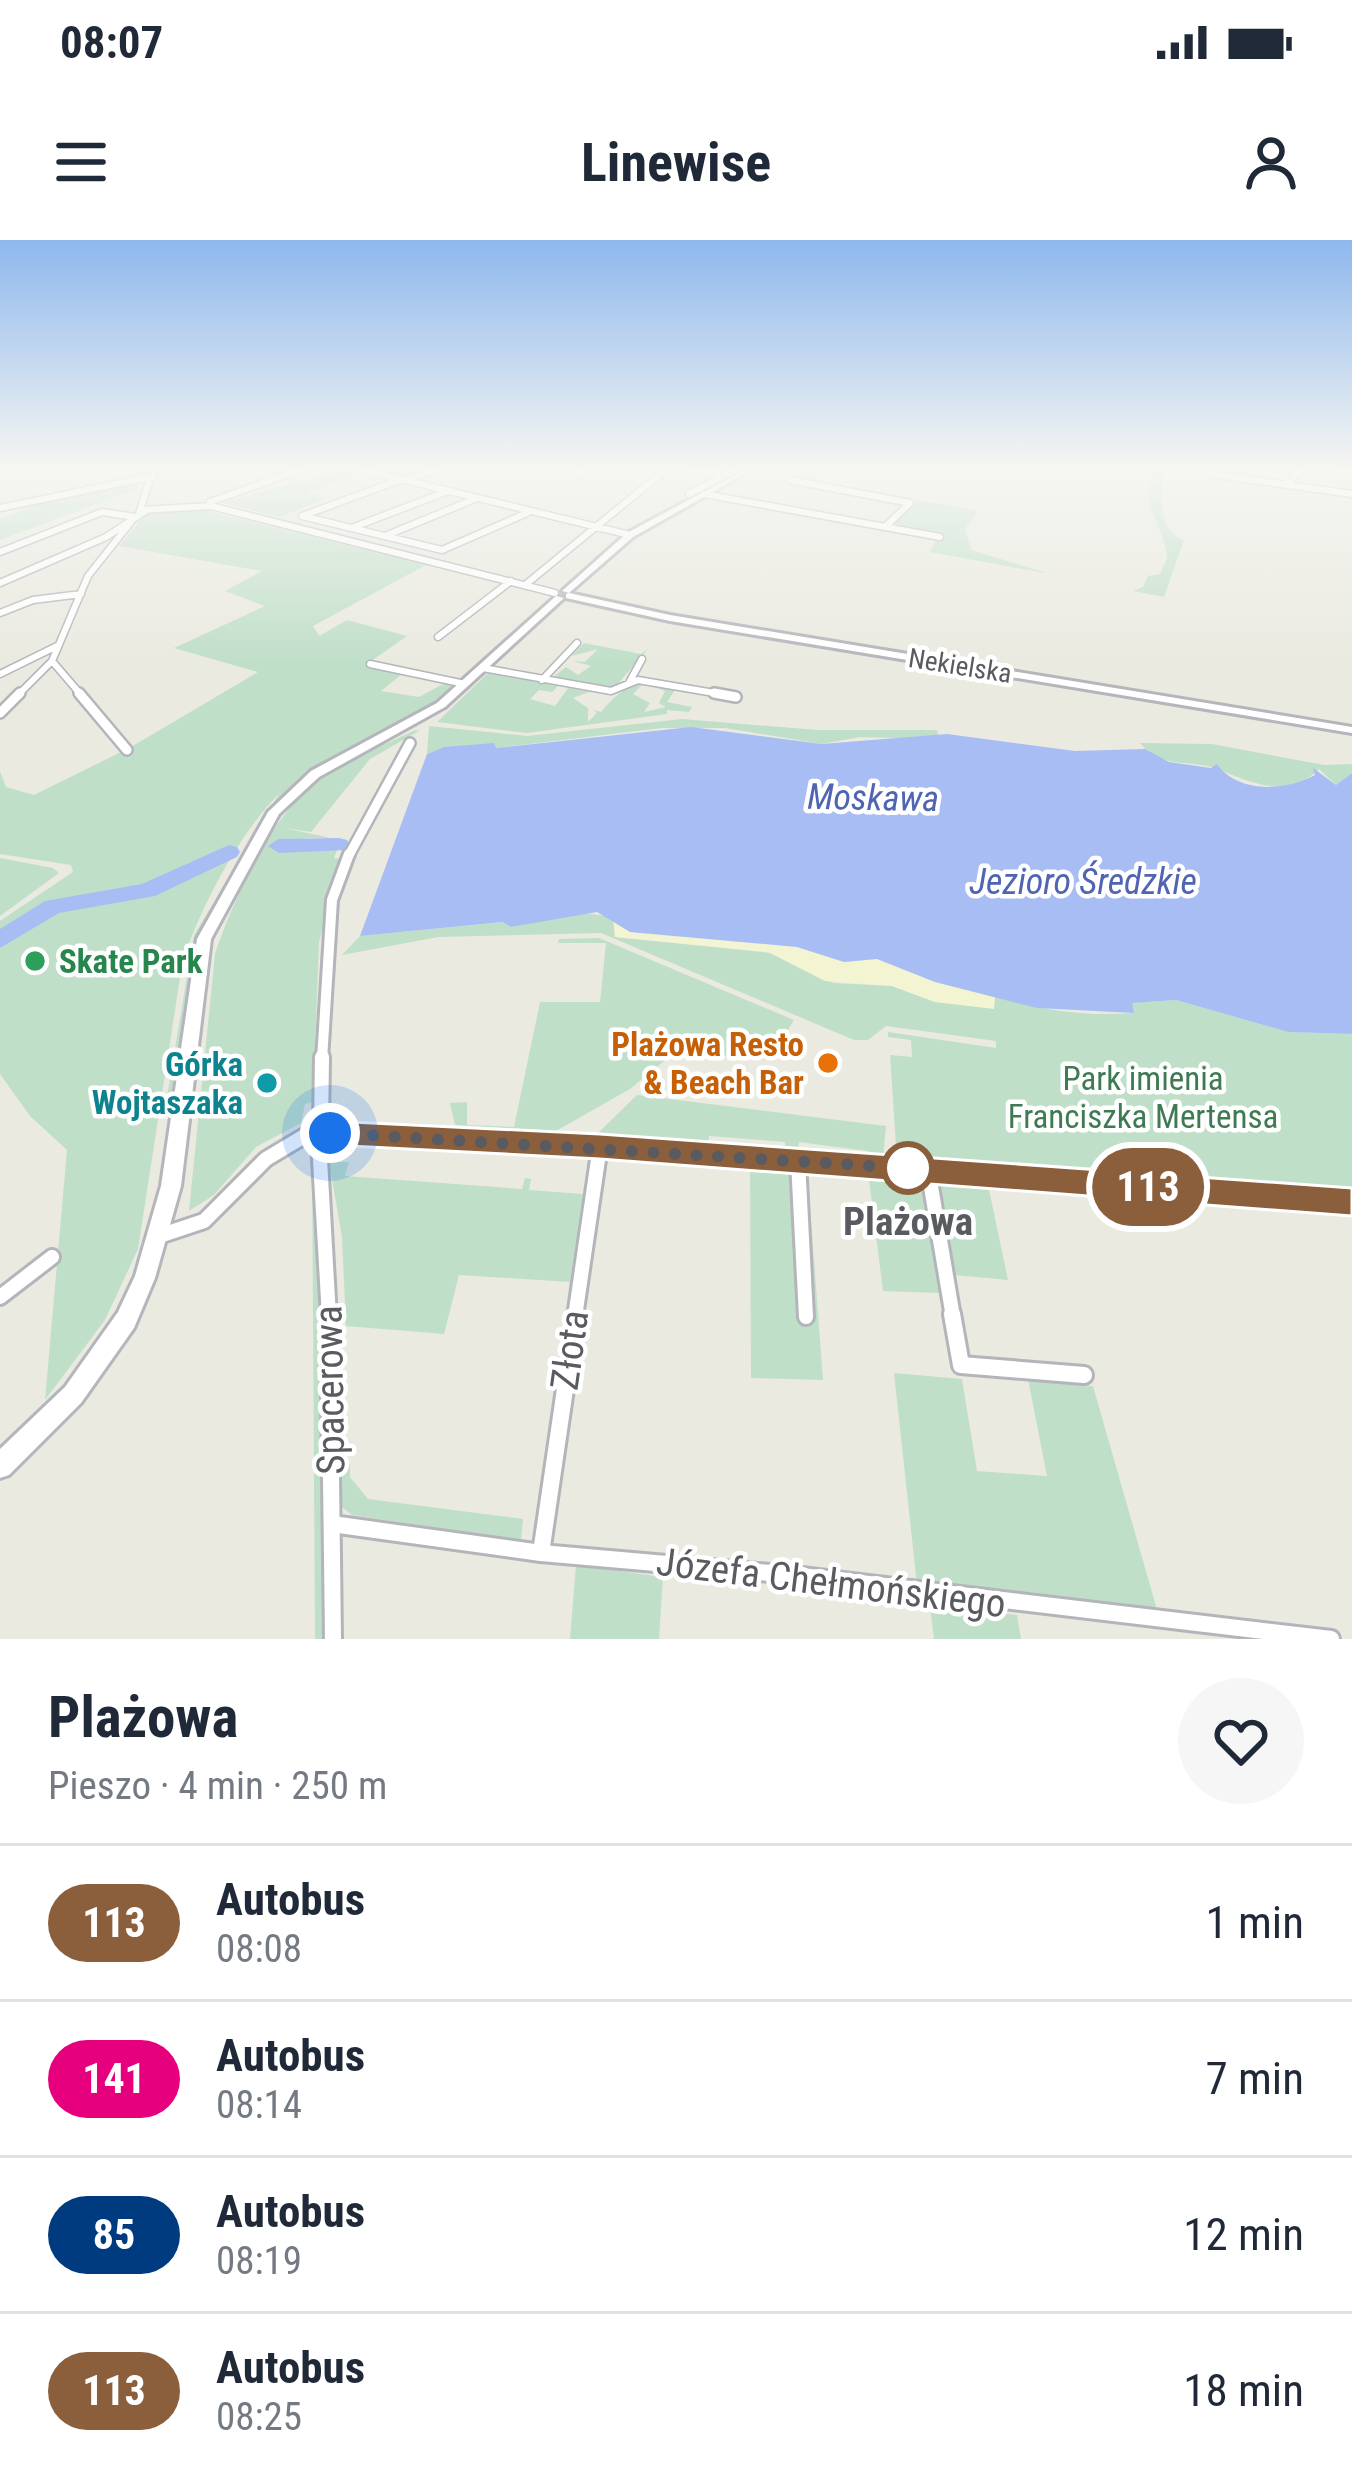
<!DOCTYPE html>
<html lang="pl">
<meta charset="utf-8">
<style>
:root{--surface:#fff;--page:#f6f6f7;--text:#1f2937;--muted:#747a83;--line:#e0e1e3}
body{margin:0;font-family:"Roboto Condensed",sans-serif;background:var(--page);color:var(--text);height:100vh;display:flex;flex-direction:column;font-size:45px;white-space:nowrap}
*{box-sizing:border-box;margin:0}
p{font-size:39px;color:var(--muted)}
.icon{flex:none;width:66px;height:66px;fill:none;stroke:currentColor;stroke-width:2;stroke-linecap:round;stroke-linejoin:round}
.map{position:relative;height:1399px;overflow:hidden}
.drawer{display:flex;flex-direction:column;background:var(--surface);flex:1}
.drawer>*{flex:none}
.badge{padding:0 24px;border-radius:39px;font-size:42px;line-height:78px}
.you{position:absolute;width:60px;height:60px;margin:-30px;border:9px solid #fff;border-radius:50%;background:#1a73e8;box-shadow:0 0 0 18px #1a73e833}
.map>.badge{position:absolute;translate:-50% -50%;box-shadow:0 0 0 6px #fff}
.round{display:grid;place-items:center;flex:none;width:126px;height:126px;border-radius:63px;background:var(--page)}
.headline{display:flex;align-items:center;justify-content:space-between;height:204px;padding:0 48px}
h1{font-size:57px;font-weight:700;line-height:90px}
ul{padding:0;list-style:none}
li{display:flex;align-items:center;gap:36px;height:156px;padding:0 48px;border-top:3px solid var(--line)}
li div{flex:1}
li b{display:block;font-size:45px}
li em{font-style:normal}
li .badge{min-width:132px;font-weight:700;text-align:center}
.status{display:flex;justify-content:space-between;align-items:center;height:84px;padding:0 60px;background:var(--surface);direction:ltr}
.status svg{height:33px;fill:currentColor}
header{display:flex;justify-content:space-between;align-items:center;height:156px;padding:0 48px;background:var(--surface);font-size:54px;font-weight:700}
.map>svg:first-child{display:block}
.green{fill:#c0dfc9}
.sand{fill:#f3f4d2}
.water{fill:#a8bdf3}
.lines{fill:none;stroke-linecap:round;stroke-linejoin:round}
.river{fill:#a8bdf3;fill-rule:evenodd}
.street-far4-casing{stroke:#b3b5ba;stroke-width:9}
.street-far3-casing{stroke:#b3b5ba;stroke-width:14}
.street-far2-casing{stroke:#b3b5ba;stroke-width:16}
.street-far1-casing{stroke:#b3b5ba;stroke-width:20}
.street-casing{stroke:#b3b5ba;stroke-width:22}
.secondary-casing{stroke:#b5b5bc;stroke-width:6}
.street-far4{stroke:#fff;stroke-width:6}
.street-far3{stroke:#fff;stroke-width:9}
.street-far2{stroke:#fff;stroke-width:10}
.street-far1{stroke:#fff;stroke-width:14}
.street{stroke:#fff;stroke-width:16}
.secondary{fill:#fff;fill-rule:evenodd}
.line{fill:#8b5e3c;stroke:#fff;stroke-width:3}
.walk{stroke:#595b60;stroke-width:12;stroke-dasharray:0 21.6}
.leisure-dot{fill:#2e9e5b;stroke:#fff;stroke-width:4.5}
.food-dot{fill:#e8710a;stroke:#fff;stroke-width:4.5}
.culture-dot{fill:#0f9aa8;stroke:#fff;stroke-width:4.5}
.stop-dot{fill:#fff;stroke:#8b5e3c;stroke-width:6}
.labels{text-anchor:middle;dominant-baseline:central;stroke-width:9;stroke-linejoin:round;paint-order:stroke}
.far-street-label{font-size:27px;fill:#595b60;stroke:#fff}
.leisure-label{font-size:33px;font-weight:bold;fill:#27864d;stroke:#fff;text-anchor:start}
.food-label{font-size:33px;font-weight:bold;fill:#c56008;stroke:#fff;text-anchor:end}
.culture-label{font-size:33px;font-weight:bold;fill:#0d838f;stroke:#fff;text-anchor:end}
.park-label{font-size:33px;fill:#3e7b52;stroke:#fff}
.water-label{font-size:36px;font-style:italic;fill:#4f64b2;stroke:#fff}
.near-stop-label{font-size:39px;font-weight:bold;fill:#595b60;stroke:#fff}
.near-street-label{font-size:39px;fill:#595b60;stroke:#fff}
</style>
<div class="status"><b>08:07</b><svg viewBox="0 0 49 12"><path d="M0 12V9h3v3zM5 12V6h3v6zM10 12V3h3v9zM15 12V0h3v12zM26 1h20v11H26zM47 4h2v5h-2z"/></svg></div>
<header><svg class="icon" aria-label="menu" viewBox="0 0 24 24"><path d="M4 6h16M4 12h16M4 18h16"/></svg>Linewise<svg class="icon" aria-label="person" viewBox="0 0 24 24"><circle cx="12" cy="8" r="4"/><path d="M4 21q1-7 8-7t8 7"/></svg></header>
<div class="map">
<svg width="1352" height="1399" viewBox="0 0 1352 1399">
<rect width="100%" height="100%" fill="#eaeae1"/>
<path class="green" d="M 815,227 L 831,227 L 813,241 L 978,271 L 965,289 L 971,310 L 1050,334 L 930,312 L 938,297 L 891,285 L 918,259 L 796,238 Z
M 1153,227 L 1162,227 C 1165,253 1153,288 1184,300 L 1164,357 L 1133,351 L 1143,347 L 1148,336 L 1160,334 L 1167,318 C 1165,285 1137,265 1153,227 Z
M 341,230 L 359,234 L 306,253 L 325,259 L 279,277 L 223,263 Z
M 139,239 L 137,249 L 0,300 L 0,279 L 26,269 L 19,266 Z
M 200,269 L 426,325 L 313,386 L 319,396 L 347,380 L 407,396 L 367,424 L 401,435 L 381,451 L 419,457 L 445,443 L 457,447 L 419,476 L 309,533 L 268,572 L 194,705 L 170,867 L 165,868 L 194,695 L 279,554 C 241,590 196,675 182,725 L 138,1009 L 105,1080 L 45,1160 L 67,910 L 30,876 L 0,834 L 0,681 L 73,632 L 71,625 L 0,614 L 0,531 L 6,547 L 34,555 L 131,507 L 258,432 L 174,408 L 265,366 L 225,351 L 262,331 L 119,306 L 146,274 Z
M 584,403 L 641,414 L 648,409 L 615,447 L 552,438 L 566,427 L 578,435 L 591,426 L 573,421 L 585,422 L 598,409 L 571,416 Z
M 489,432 L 558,446 L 552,452 L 539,450 L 530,459 L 555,466 L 568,448 L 589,452 L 573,458 L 588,468 L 588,482 L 597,473 L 593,470 L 601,472 C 612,459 626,444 643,444 L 633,454 L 650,463 L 644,472 L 666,467 L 659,463 L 665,451 L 649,445 L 675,450 L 667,462 L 692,467 L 689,472 L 667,470 L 667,474 L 527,493 L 437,482 Z
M 682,479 L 818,490 L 937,490 L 939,499 L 860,497 L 822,504 L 725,488 L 662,488 L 495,508 L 444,507 L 427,514 L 429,486 L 527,496 Z
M 415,490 L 419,491 L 370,519 L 311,592 L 284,588 L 331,598 L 306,598 L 280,607 L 338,607 L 334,618 L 341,619 L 319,702 L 313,862 L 305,864 L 301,883 L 256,907 L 214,955 L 189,971 L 215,714 C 230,667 270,581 307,550 C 338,523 378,508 415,490 Z
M 1140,503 L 1212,504 L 1324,525 L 1352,524 L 1352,533 L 1336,545 L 1319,529 C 1289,559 1254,544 1220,530 C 1193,518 1162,531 1140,503 Z
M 0,618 L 53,628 L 59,633 L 0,676 Z
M 577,672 L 613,677 L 615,697 L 771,713 L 833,743 L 892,746 L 935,762 L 994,768 L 995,756 C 1040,770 1085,777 1133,773 L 1131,763 L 1176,760 L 1288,792 L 1352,794 L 1352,955 L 897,921 L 890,815 L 912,817 L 911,800 L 888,797 L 888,792 L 996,808 L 996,801 L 886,786 L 868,800 L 854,800 L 601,693 L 438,697 L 342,715 L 360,696 L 504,682 L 511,687 Z
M 599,698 L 794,780 L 770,820 L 675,812 L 630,849 L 556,891 L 455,885 L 450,863 L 467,862 L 467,885 L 514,887 L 540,762 L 600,762 L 606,703 L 558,703 L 559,699 Z
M 637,855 L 886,886 L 883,918 L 869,917 L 868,911 L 799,902 L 798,915 L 785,915 L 785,902 L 709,896 L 708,908 L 601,901 L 596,895 Z
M 312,915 L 323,999 L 325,1399 L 315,1399 Z
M 329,922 L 349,922 L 345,936 L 522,949 L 525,938 L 531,939 L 529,950 L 583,954 L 570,1042 L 459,1035 L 444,1094 L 346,1086 L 342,997 Z
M 750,922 L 807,927 L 823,1140 L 751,1138 Z
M 868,932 L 911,934 L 923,944 L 940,1053 L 883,1051 Z
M 935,936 L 987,940 L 1008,1040 L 954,1035 Z
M 894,1133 L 962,1139 L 977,1231 L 1047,1236 L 1028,1139 L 1093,1146 L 1158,1373 L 917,1345 Z
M 350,1224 L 350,1237 L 368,1259 L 523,1279 L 521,1301 L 352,1275 L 342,1267 L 341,1227 Z
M 576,1325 L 663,1337 L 659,1399 L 570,1399 Z
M 930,1366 L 1017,1375 L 1021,1399 L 934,1399 Z"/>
<path class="sand" d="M 613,677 L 636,693 L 797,707 L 844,722 L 877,719 L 935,742 L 995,756 L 994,769 L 935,762 L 892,746 L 825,741 L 768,712 L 615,697 Z"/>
<path class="water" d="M 691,487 L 822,504 L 947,494 L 1075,511 L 1145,509 L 1169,522 L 1211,528 L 1217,524 C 1238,554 1286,551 1315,535 L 1313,528 L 1336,545 L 1352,533 L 1352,794 L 1288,792 L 1176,760 L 1132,763 L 1134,773 L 1037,768 L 935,742 L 877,719 L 844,722 L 797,707 L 630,692 L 597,672 L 511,687 L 503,682 L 360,696 L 427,514 L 444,507 L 494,503 L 496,508 Z"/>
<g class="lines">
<path class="river" d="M 339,598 L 347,600 L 350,605 L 347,610 L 279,613 L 268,606 L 279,599 Z
M 229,605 L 237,607 L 240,612 L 237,617 L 155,656 L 59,673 L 0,708 L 0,689 L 45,661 L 142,644 Z"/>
<defs>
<path id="street-far4" d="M 351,227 L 630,295
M 678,227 L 725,234
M 1320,227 L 1352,231
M 575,234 L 589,227
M 1209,234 L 1352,254
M 405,240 L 442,227
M 790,240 L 910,263 L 885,287
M 1287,245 L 1303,227
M 689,254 L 740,227
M 704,254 L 940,297
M 210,262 L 308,227
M 0,268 L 154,236
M 141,270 L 211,266 L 555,353
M 139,273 L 154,227
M 302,276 L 442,310 L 527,273
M 302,276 L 402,239
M 354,287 L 448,251
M 385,296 L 477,258
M 0,312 L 102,272 L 135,277
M 0,343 L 106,297 L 147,270
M 525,345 L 669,227
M 0,373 L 33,360 L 81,354
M 438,397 L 511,341
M 52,421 L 82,456
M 370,424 L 465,444
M 483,428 L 611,451 L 638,440 L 732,456
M 0,434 L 57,406
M 542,440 L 577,403
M 630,441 L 642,419
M 17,456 L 52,421 L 88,336 L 131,282"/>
<path id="street-far3" d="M 79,453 L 127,510
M 714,453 L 736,457
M 0,473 L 20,453
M 348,617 L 410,503"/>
<path id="street-far2" d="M 322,820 L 332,660 L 349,614"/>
<path id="street-far1" d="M 321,886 L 322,817
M 330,893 L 600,906 L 1352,962
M 319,902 L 329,1077
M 798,921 L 806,1077
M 928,929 L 953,1077
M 159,996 L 204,981 L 266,919 L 321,886
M 0,1057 L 52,1017
M 575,1077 L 600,906"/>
<path id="street" d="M 329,1074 L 333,1399
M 952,1074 L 961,1125 L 1084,1135
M 332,1284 L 541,1313 L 793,1335 L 1331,1399
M 541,1313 L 576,1074"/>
<path id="secondary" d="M 750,227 L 757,227 L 633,297 L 569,353 L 562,351 L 627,293 Z
M 569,353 L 670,375 L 1352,487 L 1352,493 L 670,381 L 566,358 L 566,354 Z
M 556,356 L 564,358 L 445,467 L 319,537 L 279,574 L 211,699 L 181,946 L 155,1038 L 134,1088 L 81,1163 L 9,1235 L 0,1238 L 0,1209 L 65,1147 L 118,1072 L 135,1036 L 161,946 L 197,699 L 268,572 L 311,531 L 437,463 Z"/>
</defs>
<use href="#street-far4" class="street-far4-casing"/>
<use href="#street-far3" class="street-far3-casing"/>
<use href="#street-far2" class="street-far2-casing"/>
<use href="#street-far1" class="street-far1-casing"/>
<use href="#street" class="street-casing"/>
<use href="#secondary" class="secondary-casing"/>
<use href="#street-far4" class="street-far4"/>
<use href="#street-far3" class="street-far3"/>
<use href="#street-far2" class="street-far2"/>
<use href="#street-far1" class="street-far1"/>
<use href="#street" class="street"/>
<use href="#secondary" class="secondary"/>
</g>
<linearGradient id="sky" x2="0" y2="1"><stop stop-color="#8eb8ec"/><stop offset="0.54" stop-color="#f6f6f2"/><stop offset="1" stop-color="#f6f6f2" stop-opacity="0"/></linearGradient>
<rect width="1352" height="422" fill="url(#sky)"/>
<path class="line" d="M 330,881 L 600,894 L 1352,948 L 1352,976 L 600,919 L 330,905 L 315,893 Z"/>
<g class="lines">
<path class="walk" d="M 330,893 L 908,928"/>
</g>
<circle class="leisure-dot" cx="35" cy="721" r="12"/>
<circle class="food-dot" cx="828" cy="823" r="12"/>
<circle class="culture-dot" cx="267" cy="843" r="12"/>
<circle class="stop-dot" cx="908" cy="928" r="24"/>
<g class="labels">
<g class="far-street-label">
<text transform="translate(960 426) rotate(9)">Nekielska</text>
</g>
<g class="leisure-label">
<text x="59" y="721">Skate Park</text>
</g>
<g class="food-label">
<text x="804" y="804">Plażowa Resto<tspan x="804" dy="38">&amp; Beach Bar</tspan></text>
</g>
<g class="culture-label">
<text x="243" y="824">Górka<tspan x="243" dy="38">Wojtaszaka</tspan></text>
</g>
<g class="park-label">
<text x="1143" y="838">Park imienia<tspan x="1143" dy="38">Franciszka Mertensa</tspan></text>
</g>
<g class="water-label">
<text transform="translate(873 558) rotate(1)">Moskawa</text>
<text x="1083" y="642">Jezioro Średzkie</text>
</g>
<g class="near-stop-label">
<text x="908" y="982">Plażowa</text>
</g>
<g class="near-street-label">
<text transform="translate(570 1110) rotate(-82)">Złota</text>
<text transform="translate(330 1150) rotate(-91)">Spacerowa</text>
<text transform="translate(831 1343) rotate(7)">Józefa Chełmońskiego</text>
</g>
</g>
</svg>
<div class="you" style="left:330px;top:893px"></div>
<b class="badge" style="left:1148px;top:947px;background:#8b5e3c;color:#fff">113</b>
</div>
<section class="drawer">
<div class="headline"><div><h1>Plażowa</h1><p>Pieszo · 4 min · 250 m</p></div><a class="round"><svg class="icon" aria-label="heart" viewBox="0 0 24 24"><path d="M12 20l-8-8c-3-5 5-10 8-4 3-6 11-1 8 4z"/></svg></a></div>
<ul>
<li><span class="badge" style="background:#8b5e3c;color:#fff">113</span><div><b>Autobus</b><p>08:08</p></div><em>1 min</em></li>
<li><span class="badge" style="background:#e6007e;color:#fff">141</span><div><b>Autobus</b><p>08:14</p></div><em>7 min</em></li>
<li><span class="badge" style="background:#003b80;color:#fff">85</span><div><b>Autobus</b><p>08:19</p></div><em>12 min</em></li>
<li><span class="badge" style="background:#8b5e3c;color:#fff">113</span><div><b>Autobus</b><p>08:25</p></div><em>18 min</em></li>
</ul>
</section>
